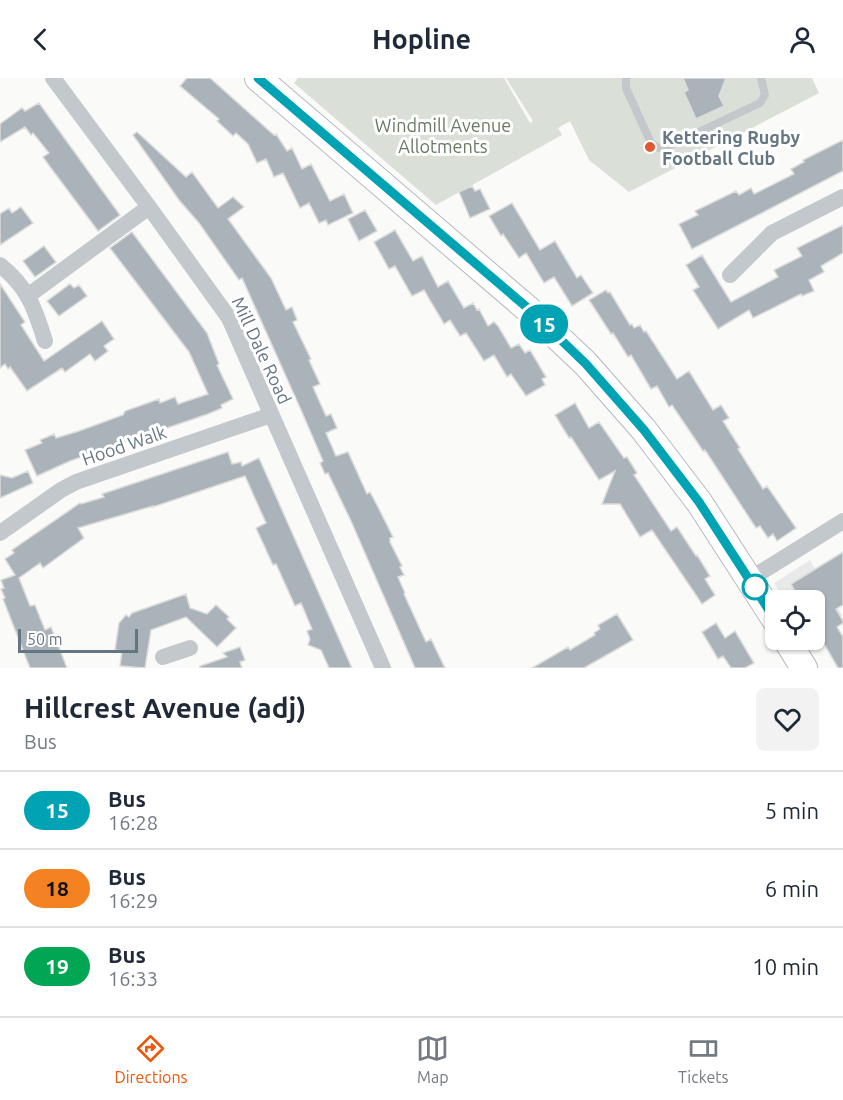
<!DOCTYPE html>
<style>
:root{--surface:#fff;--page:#f2f2f3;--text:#1f2937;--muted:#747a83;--line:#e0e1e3;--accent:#ea580c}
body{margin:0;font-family:Ubuntu,sans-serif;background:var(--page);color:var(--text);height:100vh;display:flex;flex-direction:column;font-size:22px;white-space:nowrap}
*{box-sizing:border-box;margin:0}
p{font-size:20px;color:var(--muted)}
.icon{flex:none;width:33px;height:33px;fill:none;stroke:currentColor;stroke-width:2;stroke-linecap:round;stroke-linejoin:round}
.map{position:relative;height:590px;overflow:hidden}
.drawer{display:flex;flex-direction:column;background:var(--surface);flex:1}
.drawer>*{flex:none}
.badge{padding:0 12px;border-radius:20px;font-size:21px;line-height:39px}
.tools{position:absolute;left:765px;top:512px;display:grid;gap:12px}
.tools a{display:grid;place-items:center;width:60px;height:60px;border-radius:9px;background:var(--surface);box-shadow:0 2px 4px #0004;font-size:30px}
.scale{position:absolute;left:18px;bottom:15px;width:120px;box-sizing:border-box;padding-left:6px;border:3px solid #657683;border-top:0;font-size:16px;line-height:21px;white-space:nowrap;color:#657683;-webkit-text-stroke:4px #fff;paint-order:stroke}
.map>.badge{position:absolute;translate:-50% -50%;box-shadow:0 0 0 3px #fff}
.round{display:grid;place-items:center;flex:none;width:63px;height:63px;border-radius:9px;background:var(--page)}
.overview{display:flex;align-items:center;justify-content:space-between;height:102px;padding:0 24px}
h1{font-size:28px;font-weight:600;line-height:45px}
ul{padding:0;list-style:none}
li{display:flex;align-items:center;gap:18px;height:78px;padding:0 24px;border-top:2px solid var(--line)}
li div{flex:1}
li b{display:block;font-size:22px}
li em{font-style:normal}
li .badge{min-width:66px;font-weight:700;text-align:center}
header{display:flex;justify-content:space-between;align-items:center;height:78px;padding:0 24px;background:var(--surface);font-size:27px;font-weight:600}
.tab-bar{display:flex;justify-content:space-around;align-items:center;height:84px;border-top:2px solid var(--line);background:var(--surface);font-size:16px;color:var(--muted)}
.tab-bar a{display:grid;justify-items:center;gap:3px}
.tab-bar .active{color:var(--accent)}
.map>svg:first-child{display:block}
.built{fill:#e8e9e9}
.green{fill:#dadfd7}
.building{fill:#aab3b9;stroke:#dcdcda;stroke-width:1.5}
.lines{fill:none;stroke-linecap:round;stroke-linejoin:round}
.primary-casing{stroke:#b5babe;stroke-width:28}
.lane{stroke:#c3c8cc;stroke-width:8}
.street{stroke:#c3c8cc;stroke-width:16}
.primary{stroke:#fff;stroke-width:26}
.line-casing{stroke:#fff;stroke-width:14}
.line{stroke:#00a3b4;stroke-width:9}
.poi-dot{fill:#e4572e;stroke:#fff;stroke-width:2}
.stop-dot{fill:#fff;stroke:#00a3b4;stroke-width:3}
.labels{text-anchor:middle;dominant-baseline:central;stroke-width:6;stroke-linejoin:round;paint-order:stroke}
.park-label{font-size:18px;fill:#687a64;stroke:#fff}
.poi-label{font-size:18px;font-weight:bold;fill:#657683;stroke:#fff;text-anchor:start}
.street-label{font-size:18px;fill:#657683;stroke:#fff}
</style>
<header><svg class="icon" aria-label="back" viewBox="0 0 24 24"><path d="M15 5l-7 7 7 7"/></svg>Hopline<svg class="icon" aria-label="person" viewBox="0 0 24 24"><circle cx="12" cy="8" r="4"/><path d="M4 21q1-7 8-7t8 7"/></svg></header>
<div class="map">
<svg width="843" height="590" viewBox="0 0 843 590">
<rect width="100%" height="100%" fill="#fafaf8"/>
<path class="built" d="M 810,482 L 842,537 L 815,554 L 814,522 L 784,522 L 774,505 Z"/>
<path class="green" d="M 298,0 L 504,0 L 530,45 L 533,43 L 506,0 L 812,0 L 819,15 L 629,114 L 589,82 L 570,43 L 558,50 L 562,57 L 436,127 L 294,5 Z"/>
<path class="building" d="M 187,0 L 210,0 L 274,57 L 276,56 L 287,73 L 292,70 L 302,91 L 311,86 L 330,123 L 344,116 L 353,135 L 328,147 L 326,142 L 319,145 L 309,125 L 300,130 L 283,95 L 274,99 L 266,81 L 257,85 L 248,66 L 236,55 L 233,58 L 217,43 L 219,41 L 180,8 Z
M 683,0 L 726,0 L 719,18 L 724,28 L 696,41 L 684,14 L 688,12 Z
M 39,25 L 120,137 L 98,153 L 48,86 L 43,79 L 49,75 L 33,55 L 31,57 L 25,49 L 0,64 L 0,46 L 22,30 L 25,33 Z
M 137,54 L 186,99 L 192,94 L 218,130 L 233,119 L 244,129 L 228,141 L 271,200 L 286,232 L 292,229 L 297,242 L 293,244 L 311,281 L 309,282 L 320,306 L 313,309 L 326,338 L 331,336 L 337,350 L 326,355 L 336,378 L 348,374 L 367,416 L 370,414 L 378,429 L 393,459 L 390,460 L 390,464 L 402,488 L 400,489 L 404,497 L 398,499 L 405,515 L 404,516 L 426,564 L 431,561 L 445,590 L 415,590 L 351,443 L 328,395 L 325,396 L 320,385 L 323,383 L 301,332 L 242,200 L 239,202 L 199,145 L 179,122 L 133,57 Z
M 843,62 L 843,93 L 692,171 L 679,146 L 698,137 L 695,133 L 736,113 L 739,117 L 751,110 L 754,116 L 794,96 L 791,91 L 804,84 L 803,82 Z
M 472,108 L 475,113 L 480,111 L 490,131 L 470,140 L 459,114 Z
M 512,125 L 540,172 L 555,163 L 577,200 L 581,197 L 593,215 L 572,228 L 554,199 L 544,205 L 526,175 L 519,180 L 503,156 L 501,158 L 489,138 Z
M 21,129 L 33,145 L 0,167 L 0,136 L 9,130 L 12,135 Z
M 365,132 L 377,153 L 359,163 L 348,141 Z
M 843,147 L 843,175 L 821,188 L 824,194 L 809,202 L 814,213 L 802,218 L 801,216 L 753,240 L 749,232 L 718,251 L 693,212 L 699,209 L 686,187 L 702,177 L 731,224 L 778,199 L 774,192 L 802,178 L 797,170 Z
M 395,152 L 413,183 L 422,178 L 438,209 L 448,203 L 464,230 L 473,225 L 477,232 L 479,231 L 488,248 L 494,244 L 498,248 L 511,270 L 519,266 L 525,275 L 530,272 L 546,299 L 542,301 L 545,307 L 526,318 L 511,296 L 507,299 L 494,277 L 484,283 L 466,255 L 460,258 L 450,242 L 444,246 L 424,212 L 412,218 L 395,188 L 389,191 L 374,164 Z
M 132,154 L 207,255 L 219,286 L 217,287 L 233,321 L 221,327 L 222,330 L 208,336 L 70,383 L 37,398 L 25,372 L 42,365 L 40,362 L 54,356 L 56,360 L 79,353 L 123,337 L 125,333 L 159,321 L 160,325 L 175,319 L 178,326 L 208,316 L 189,274 L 110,170 Z
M 44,168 L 56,184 L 35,199 L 23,183 Z
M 0,206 L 25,244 L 21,247 L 44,283 L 102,243 L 114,261 L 104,268 L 108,273 L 95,283 L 90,276 L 65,294 L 62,290 L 27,313 L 10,289 L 8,291 L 5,286 L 0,290 Z
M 70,206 L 74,210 L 79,207 L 87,218 L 59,238 L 47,223 Z
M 606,212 L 608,215 L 610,214 L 630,247 L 632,246 L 634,250 L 640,247 L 644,254 L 646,253 L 677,301 L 689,293 L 713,332 L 721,327 L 729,340 L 723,343 L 740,370 L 738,371 L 763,411 L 767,408 L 796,450 L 777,463 L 773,456 L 768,460 L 760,448 L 756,450 L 705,372 L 703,373 L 672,327 L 669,329 L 657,308 L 651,311 L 631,277 L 628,279 L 613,255 L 611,256 L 589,222 Z
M 575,325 L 589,350 L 599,344 L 624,380 L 627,379 L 637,395 L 634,397 L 671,453 L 677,449 L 696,478 L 697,477 L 710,498 L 705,501 L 715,517 L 702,526 L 652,452 L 640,459 L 620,426 L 602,426 L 615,393 L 599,402 L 571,359 L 569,360 L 555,337 Z
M 228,374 L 232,386 L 241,384 L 242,388 L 259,380 L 352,590 L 329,590 L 321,572 L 308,567 L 310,561 L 307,553 L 312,551 L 301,525 L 295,528 L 276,486 L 273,487 L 256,450 L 266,445 L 245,398 L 153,429 L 153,428 L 78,450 L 84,460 L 43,490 L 40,485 L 19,500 L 30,528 L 35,527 L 45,552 L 51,549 L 67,590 L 30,590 L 3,521 L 5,520 L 1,511 L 4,510 L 1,502 L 15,497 L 5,481 L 14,475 L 12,472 L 80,425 L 81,426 L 104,419 L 102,416 Z
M 28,393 L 33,405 L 0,420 L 0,397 L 12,400 Z
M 843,474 L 843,527 L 836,531 L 843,543 L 843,545 L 837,549 L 843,559 L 843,590 L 838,590 L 820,559 L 822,558 L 814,546 L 814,522 L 800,522 L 791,506 Z
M 186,516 L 190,530 L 207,536 L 216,527 L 227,537 L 229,539 L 227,541 L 236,550 L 217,569 L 186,539 L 151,552 L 145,590 L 120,588 L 122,573 L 115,572 L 119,545 L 126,537 L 129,539 L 132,535 Z
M 617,536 L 633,562 L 584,590 L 532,590 L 568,569 L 570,572 L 595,557 L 594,555 L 600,551 L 598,547 Z
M 716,545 L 725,560 L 735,553 L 754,585 L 745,590 L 731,590 L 723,578 L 718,581 L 702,554 Z
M 240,569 L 245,582 L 240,584 L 242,590 L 200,590 L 200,588 L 227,579 L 223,575 Z"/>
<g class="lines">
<defs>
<path id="primary" d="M 258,0 L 529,232 L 586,286 L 644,352 L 699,424 L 776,543
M 786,561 L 804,590"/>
</defs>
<use href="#primary" class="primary-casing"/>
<path class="lane" d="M 626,0 L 626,10 L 651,65 L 658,70 L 665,70 L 760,25 L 765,17 L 761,0"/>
<path class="street" d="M 53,0 L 149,129 L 229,240 L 383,590
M 0,187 C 28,209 35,231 45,263
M 730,197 L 772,155 L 843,119
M 29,217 L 149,129
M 0,455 L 61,412 L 76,404 L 271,337
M 750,501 L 843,443
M 163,579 L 190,570"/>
<use href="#primary" class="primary"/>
</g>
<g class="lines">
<defs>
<path id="line" d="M 258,0 L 530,232 L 586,286 L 644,352 L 699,424 L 776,543"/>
</defs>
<use href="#line" class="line-casing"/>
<use href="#line" class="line"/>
</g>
<circle class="poi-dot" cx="650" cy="69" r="6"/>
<circle class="stop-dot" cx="755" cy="509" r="12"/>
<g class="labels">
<g class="park-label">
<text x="443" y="47">Windmill Avenue<tspan x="443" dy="21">Allotments</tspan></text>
</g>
<g class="poi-label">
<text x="662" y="59">Kettering Rugby<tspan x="662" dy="21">Football Club</tspan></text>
</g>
<g class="street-label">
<text transform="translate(262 272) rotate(65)">Mill Dale Road</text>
<text transform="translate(124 367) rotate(-19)">Hood Walk</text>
</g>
</g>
</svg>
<div class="tools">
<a><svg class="icon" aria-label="locate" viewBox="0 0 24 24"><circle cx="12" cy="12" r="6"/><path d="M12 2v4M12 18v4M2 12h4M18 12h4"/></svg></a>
</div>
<div class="scale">50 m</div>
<b class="badge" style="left:544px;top:246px;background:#00a3b4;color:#fff">15</b>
</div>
<section class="drawer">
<div class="overview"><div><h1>Hillcrest Avenue (adj)</h1><p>Bus</p></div><a class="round"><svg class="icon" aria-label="heart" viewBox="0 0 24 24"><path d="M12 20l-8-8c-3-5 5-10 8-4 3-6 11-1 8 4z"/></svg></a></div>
<ul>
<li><span class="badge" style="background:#00a3b4;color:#fff">15</span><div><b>Bus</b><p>16:28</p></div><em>5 min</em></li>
<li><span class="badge" style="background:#f58220;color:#111">18</span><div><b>Bus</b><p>16:29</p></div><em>6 min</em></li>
<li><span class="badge" style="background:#00a651;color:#fff">19</span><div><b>Bus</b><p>16:33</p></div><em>10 min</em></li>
</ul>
</section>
<nav class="tab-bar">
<a class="active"><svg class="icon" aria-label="directions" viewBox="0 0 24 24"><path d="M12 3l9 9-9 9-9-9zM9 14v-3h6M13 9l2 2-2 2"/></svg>Directions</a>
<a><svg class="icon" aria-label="map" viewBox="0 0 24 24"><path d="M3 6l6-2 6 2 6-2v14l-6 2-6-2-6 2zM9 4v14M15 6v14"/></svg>Map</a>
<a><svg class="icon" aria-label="tickets" viewBox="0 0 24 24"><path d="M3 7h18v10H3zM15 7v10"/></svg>Tickets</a>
</nav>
